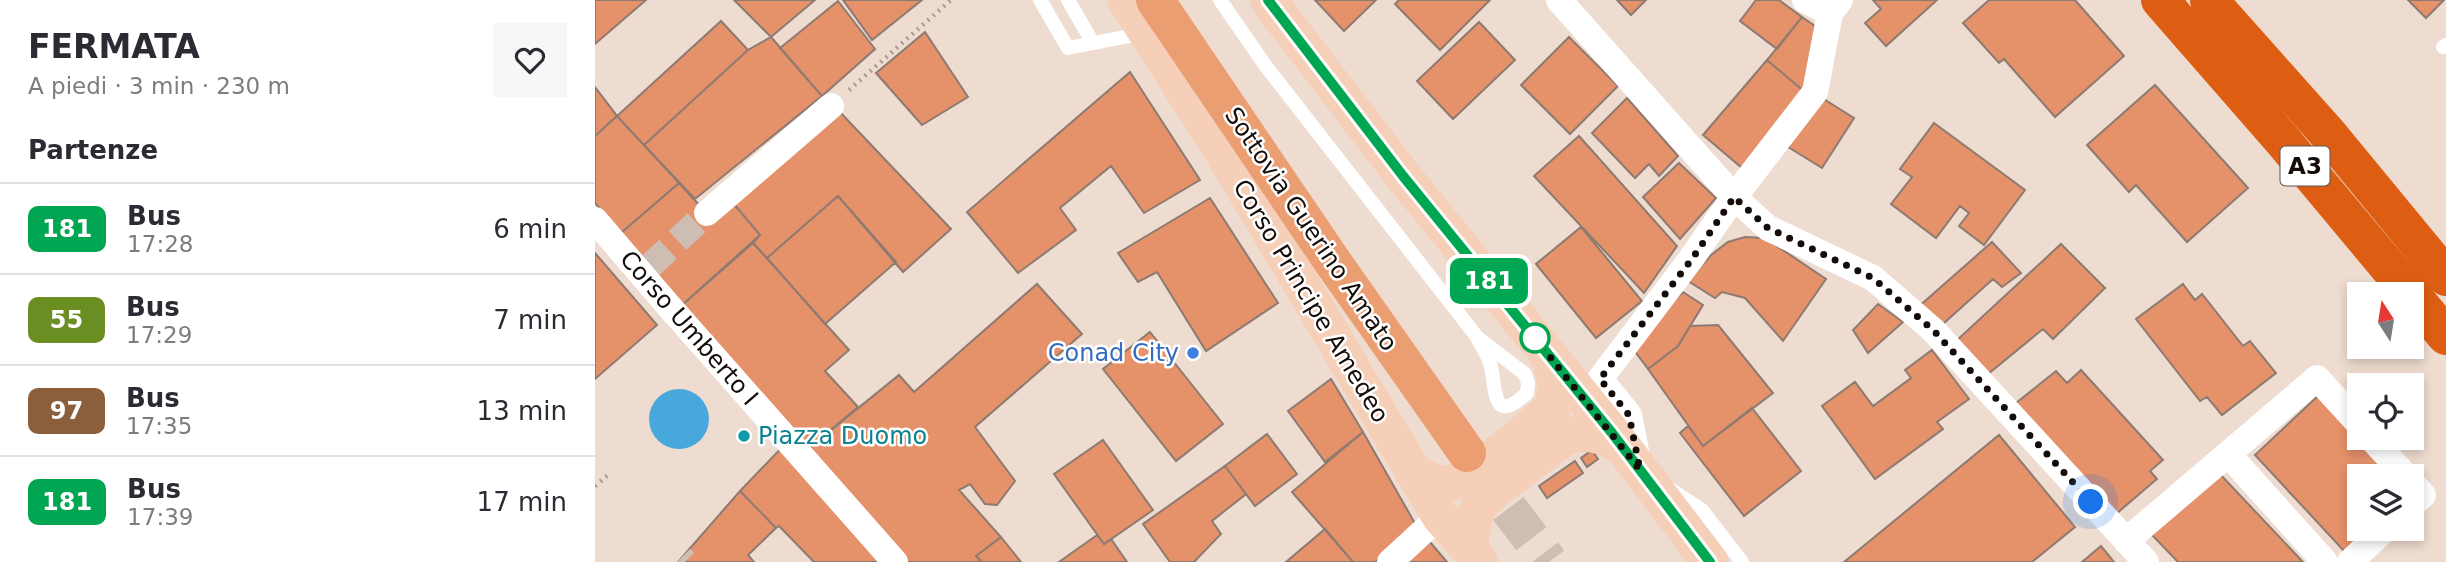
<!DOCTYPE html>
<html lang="it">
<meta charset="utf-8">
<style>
:root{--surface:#fff;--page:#f7f7f7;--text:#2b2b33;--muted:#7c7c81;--line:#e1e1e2}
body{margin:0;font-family:"DejaVu Sans",sans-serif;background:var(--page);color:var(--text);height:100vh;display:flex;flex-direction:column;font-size:26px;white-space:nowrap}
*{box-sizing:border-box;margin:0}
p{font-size:23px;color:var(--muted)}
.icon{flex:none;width:38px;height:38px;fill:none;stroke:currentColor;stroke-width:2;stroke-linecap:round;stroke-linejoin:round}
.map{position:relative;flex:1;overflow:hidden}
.sheet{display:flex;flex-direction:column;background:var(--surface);width:595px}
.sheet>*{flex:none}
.badge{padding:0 14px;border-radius:10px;font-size:24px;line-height:46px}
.needle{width:46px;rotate:348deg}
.fabs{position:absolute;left:1752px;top:282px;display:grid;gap:14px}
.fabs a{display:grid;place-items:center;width:77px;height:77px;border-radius:0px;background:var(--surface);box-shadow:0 4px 10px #0003;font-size:35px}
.you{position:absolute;width:35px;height:35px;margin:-18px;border:5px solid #fff;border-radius:50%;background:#1a73e8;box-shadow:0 0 0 10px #1a73e833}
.map>.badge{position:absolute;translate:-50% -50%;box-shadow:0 0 0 4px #fff}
h2{padding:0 28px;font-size:26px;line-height:63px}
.round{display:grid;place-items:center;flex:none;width:74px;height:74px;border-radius:0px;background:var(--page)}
.headline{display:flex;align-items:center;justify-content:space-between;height:119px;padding:0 28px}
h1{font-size:33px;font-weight:800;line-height:52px}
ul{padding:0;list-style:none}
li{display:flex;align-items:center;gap:21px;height:91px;padding:0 28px;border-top:2px solid var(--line)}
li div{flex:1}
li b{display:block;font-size:26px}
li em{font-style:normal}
li .badge{min-width:77px;font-weight:700;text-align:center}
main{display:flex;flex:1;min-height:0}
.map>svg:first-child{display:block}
.water{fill:#49a8db}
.building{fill:#e5916a;stroke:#8d7a71;stroke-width:2}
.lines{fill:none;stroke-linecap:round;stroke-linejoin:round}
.street-tunnel{stroke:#cebdb2;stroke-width:26;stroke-dasharray:26 13;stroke-linecap:butt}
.primary-tunnel{stroke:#cebdb2;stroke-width:38;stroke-dasharray:38 19;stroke-linecap:butt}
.path{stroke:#aa9b92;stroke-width:4.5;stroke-dasharray:2 5;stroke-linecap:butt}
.lane{stroke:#fff;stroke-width:14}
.street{stroke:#fff;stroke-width:26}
.secondary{stroke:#f5cfb8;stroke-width:37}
.primary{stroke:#eb9e71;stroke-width:38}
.highway{stroke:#dd5e13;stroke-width:38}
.line-casing{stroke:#fff;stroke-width:16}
.line{stroke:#00a651;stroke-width:10}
.walk{stroke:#130c09;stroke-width:7;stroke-dasharray:0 12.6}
.stop-dot{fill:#fff;stroke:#00a651;stroke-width:3.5}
.shop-dot{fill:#3f7fe0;stroke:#fff;stroke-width:2.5}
.culture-dot{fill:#0f9aa8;stroke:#fff;stroke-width:2.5}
.labels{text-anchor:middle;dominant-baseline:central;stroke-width:5;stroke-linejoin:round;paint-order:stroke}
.shield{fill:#fff;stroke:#5a5553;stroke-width:2}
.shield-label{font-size:23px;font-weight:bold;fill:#130c09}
.street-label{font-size:24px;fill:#130c09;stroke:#fff}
.shop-label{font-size:24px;fill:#366cbe;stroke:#fff;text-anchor:end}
.culture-label{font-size:24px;fill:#0d838f;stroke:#fff;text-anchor:start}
</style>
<main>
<section class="sheet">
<div class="headline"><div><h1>FERMATA</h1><p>A piedi · 3 min · 230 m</p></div><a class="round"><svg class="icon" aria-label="heart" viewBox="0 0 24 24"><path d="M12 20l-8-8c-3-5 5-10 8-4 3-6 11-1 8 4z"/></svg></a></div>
<h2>Partenze</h2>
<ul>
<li><span class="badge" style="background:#00a651;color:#fff">181</span><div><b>Bus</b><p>17:28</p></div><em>6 min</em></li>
<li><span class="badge" style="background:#6b8e23;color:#fff">55</span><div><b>Bus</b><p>17:29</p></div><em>7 min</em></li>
<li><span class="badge" style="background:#8b5e3c;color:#fff">97</span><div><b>Bus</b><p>17:35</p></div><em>13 min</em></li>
<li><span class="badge" style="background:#00a651;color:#fff">181</span><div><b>Bus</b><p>17:39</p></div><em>17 min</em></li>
</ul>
</section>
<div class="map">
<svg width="1851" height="562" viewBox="0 0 1851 562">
<rect width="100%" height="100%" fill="#efdcd0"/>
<path class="water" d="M54 419a30 30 0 1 1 60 0a30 30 0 1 1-60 0Z"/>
<path class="building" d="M 0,0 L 51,0 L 0,44 Z
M 139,0 L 220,0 L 176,37 Z
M 248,0 L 327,0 L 277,40 Z
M 720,0 L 781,0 L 749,31 Z
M 804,0 L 895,0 L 845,50 L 800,4 Z
M 1022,0 L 1051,0 L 1036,15 Z
M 1161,0 L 1184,0 L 1207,17 L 1182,49 L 1145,21 Z
M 1278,0 L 1342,0 L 1291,46 L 1270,23 L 1286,9 Z
M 1394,0 L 1480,0 L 1529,56 L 1460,117 L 1409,59 L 1404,63 L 1368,23 Z
M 1813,0 L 1849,0 L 1831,18 Z
M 243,1 L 280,49 L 227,96 L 185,48 Z
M 1207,17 L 1220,26 L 1211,93 L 1172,60 Z
M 126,21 L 153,50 L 49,145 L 22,116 Z
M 884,22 L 920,60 L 858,119 L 822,81 Z
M 330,32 L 373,97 L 327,125 L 281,73 Z
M 176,37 L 227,96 L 100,199 L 49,145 L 153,50 Z
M 974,37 L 1023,86 L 975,134 L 926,85 Z
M 1172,60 L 1211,93 L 1147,168 L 1108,135 Z
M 535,72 L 605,180 L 549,213 L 516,166 L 465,208 L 481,230 L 423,273 L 372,212 Z
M 1560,85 L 1653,188 L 1592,242 L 1541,185 L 1534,192 L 1492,145 Z
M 0,87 L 22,116 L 0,136 Z
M 1224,96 L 1259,118 L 1227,168 L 1193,147 Z
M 1032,98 L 1083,156 L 1064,176 L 1054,164 L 1040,178 L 997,133 Z
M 243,110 L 356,229 L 308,272 L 243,196 L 172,258 L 158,243 L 165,235 L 138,203 Z
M 22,116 L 84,183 L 26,233 L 0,203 L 0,136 Z
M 1339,123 L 1430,190 L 1389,245 L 1364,226 L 1374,213 L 1365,206 L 1341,238 L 1296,204 L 1317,177 L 1305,169 Z
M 984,136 L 1082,246 L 1049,293 L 939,176 Z
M 1084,163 L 1121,198 L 1085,239 L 1048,197 Z
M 84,183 L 118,220 L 138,203 L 165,235 L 86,306 L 26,233 Z
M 243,196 L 301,262 L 230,324 L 172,258 Z
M 615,198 L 683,303 L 611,351 L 562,272 L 543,282 L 523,253 Z
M 986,227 L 1047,301 L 1001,338 L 941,264 Z
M 1150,237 L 1170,238 L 1231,279 L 1188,341 L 1150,298 L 1127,292 L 1120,298 L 1093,281 L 1116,255 L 1133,242 Z
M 1397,242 L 1426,273 L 1407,287 L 1398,279 L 1348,324 L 1322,308 Z
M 158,243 L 254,350 L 230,371 L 263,407 L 214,448 L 86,306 Z
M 1466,244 L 1510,288 L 1458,339 L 1448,329 L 1392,375 L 1360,342 Z
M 0,253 L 62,325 L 0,379 Z
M 442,284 L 487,334 L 380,427 L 420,481 L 402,505 L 390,504 L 375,484 L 364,490 L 406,537 L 381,556 L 387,562 L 311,562 L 214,448 L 304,375 L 319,392 Z
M 1588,284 L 1600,300 L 1607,294 L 1648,346 L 1655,341 L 1681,373 L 1627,415 L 1612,397 L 1605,401 L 1541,319 Z
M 1088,292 L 1108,305 L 1083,346 L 1053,369 L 1039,350 L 1071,308 Z
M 1283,304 L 1308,322 L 1273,353 L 1258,330 Z
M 1123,325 L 1178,393 L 1108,446 L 1053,369 L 1083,346 L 1095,326 Z
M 555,332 L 628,424 L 581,461 L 508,369 Z
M 1337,350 L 1374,399 L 1342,422 L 1348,429 L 1280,479 L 1227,406 L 1260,382 L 1278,406 L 1316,378 L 1310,370 Z
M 1486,370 L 1568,460 L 1555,471 L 1562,479 L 1521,514 L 1421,403 L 1461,371 L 1472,383 Z
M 736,379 L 768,432 L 730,462 L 693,411 Z
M 1724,395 L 1799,476 L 1764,476 L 1764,528 L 1775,528 L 1750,552 L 1660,455 Z
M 1157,408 L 1206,471 L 1149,516 L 1085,433 L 1093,426 L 1108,446 Z
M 768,432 L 822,527 L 780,562 L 758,562 L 697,492 Z
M 672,434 L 702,474 L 660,506 L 630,466 Z
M 1404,435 L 1480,527 L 1437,562 L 1249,562 Z
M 508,440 L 558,510 L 509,544 L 459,474 Z
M 193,441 L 291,562 L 219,562 L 184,526 L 181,528 L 145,491 Z
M 997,450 L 1003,459 L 992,467 L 986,458 Z
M 980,461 L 988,473 L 952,498 L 944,486 Z
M 630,466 L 651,494 L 617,521 L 626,534 L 599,562 L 575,562 L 548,524 Z
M 1623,472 L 1708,562 L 1583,562 L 1557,535 Z
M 145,491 L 181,528 L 153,555 L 159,562 L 83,562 Z
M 730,529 L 758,562 L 691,562 Z
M 502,535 L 509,544 L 516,539 L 532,562 L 464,562 Z
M 406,537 L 426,562 L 387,562 L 381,556 Z
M 835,542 L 852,562 L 812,562 Z
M 1506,546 L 1519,562 L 1487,562 Z"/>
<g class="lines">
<path class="street-tunnel" d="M 54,267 L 112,213
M 86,558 L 90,562"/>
<path class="primary-tunnel" d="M 879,463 L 954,562"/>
<path class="path" d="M 254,90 L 356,0
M 0,486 L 13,475"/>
<path class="lane" d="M 445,0 L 473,48 L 550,33
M 473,0 L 498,43
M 625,0 L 670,65 L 882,337 C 886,346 892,354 895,363 C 902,386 895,428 932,393 L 933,383 L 930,374 L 882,337
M 1848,47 L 1851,45
M 1075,489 L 1107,510 L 1147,562"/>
<path class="street" d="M 964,0 L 1139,197 L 1173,228 L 1278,278 L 1339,331 L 1551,562
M 1210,0 L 1235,13
M 112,213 L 236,106
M 0,220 L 72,304 L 300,562
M 1776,438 L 1811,476
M 1633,454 L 1730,562
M 1043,461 L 1034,415 L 1005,379 L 1096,259 L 1139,197 L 1220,92 L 1235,13 L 1245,0
M 1816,482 L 1828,495 L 1816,506
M 1531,541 L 1722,378 L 1764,424
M 795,562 L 845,516
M 1755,562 L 1791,528"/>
<path class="secondary" d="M 531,0 L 624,146 L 845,516 L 885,562
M 673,0 L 808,176 L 1017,433 L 1115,562
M 818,472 C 828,477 837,483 848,484 C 874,485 934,427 956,410 C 964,388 960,374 952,353
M 875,551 C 876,525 876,514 894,495 L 970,437 C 993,429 1007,435 1028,447"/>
<path class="primary" d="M 560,0 L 735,258 L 872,453"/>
<path class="highway" d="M 1565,0 L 1689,142 L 1851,336
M 1614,0 L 1735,136 L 1851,277"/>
</g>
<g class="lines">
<defs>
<path id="line" d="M 673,0 L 808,176 L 1017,433 L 1115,562"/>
</defs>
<use href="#line" class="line-casing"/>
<use href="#line" class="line"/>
<path class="walk" d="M 940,338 L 1045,470 L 1034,415 L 1005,379 L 1097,259 L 1139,197 L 1173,228 L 1278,278 L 1339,331 L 1496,502"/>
</g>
<circle class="stop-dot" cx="940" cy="338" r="14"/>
<circle class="shop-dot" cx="598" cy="353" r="7"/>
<circle class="culture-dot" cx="149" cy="436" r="7"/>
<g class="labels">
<rect class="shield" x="1685.5" y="146.5" width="49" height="39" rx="5"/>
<g class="shield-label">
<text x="1710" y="166">A3</text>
</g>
<g class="street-label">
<text transform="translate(716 229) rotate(56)">Sottovia Guerino Amato</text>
<text transform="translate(716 301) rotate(59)">Corso Principe Amedeo</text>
<text transform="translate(94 328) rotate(49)">Corso Umberto I</text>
</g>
<g class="shop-label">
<text x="584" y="353">Conad City</text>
</g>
<g class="culture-label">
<text x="163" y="436">Piazza Duomo</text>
</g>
</g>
</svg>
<div class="fabs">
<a><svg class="needle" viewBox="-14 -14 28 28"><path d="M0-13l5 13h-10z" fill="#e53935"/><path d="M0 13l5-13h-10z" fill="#7c7c81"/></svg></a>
<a><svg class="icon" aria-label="locate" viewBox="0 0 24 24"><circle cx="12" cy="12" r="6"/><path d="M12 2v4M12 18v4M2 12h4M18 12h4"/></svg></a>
<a><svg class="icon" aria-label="layers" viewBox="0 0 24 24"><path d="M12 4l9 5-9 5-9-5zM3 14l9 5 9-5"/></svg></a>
</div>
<div class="you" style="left:1496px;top:502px"></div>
<b class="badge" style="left:894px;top:281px;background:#00a651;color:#fff">181</b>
</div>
</main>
